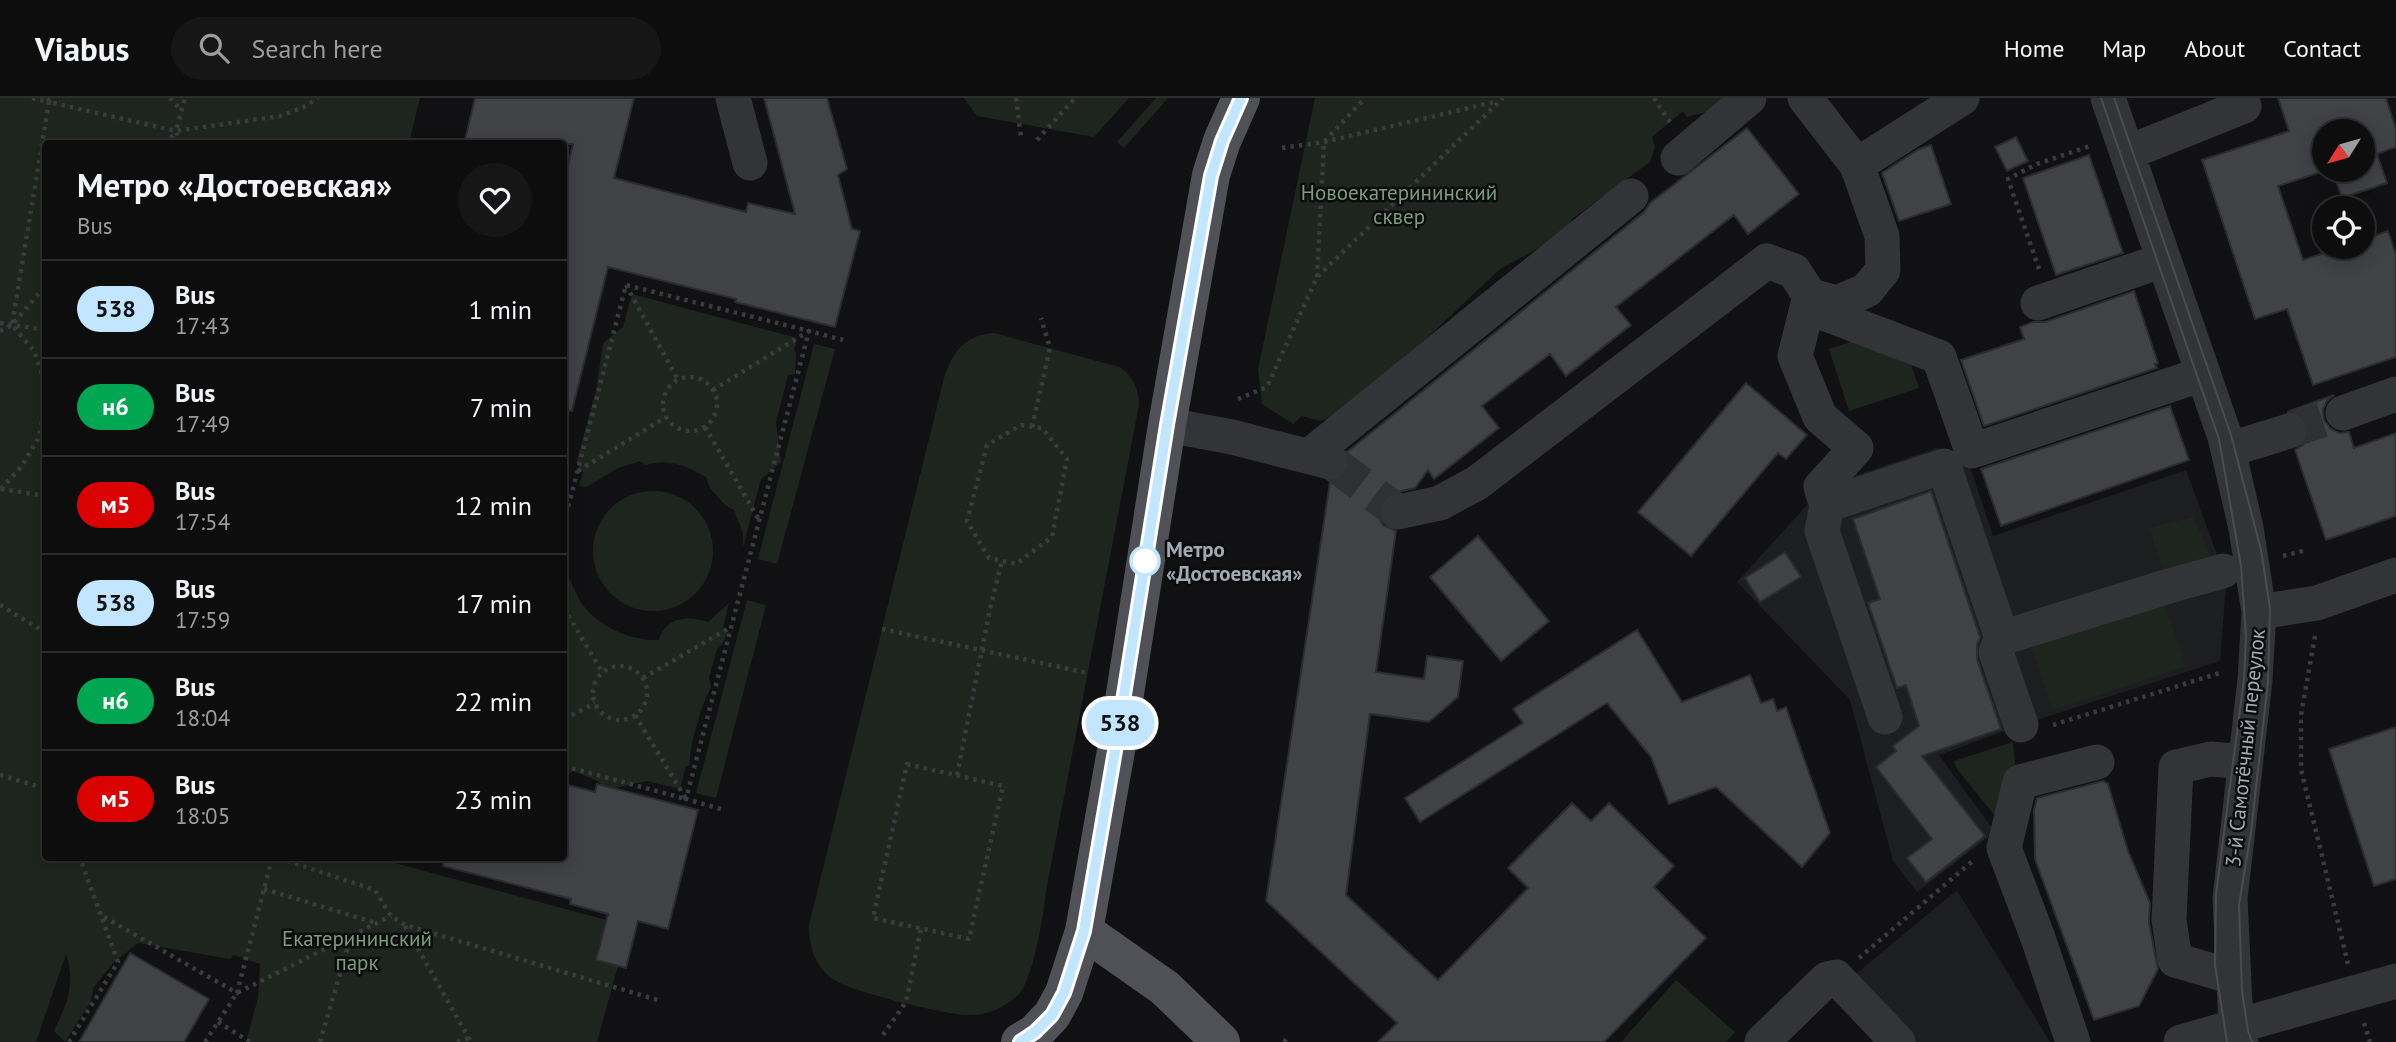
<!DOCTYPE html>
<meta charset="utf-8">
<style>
:root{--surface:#0d0d0e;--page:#161617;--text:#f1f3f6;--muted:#9a9c9e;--line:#2d2d2e}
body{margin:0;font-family:"PT Sans",sans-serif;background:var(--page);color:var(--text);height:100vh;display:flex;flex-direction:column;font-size:26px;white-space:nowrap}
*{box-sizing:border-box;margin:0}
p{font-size:23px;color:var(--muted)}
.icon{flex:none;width:38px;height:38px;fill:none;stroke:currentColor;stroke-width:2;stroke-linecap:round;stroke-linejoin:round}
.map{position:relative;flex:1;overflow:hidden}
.details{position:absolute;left:42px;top:42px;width:525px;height:721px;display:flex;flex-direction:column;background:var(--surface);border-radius:7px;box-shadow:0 4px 18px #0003,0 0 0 2px var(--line)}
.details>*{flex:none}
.badge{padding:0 14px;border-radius:23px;font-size:24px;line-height:46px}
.needle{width:46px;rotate:233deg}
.buttons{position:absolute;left:2312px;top:21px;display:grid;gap:14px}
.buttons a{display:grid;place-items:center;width:63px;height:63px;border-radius:50%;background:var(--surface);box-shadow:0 4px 18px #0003,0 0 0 2px var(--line);font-size:35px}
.map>.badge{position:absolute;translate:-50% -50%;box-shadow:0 0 0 4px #fff}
.round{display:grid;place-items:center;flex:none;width:74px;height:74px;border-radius:37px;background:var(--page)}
.headline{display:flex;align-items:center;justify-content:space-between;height:119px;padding:0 35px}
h1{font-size:33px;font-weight:600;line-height:52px}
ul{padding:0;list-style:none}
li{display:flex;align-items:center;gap:21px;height:98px;padding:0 35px;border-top:2px solid var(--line)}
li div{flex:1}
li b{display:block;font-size:26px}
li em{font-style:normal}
li .badge{min-width:77px;font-weight:700;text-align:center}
header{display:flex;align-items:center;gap:42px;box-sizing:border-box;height:98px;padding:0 35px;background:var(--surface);border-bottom:2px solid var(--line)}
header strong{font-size:33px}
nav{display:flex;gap:38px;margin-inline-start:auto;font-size:24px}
.search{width:490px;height:63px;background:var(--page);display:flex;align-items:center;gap:18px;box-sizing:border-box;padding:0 24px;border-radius:38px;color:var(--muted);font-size:26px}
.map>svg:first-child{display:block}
.built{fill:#1d1e20}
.green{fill:#1e251e}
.building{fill:#404246;stroke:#2b2c2e;stroke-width:2}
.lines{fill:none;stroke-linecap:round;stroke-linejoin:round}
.minor-tunnel{stroke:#2e3033;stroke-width:35;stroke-dasharray:35 18;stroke-linecap:butt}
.path{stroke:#393b3e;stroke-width:4.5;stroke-dasharray:3.5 5;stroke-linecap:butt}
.minor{stroke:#333437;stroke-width:35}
.major{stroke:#4f5156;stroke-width:38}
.tram{stroke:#4a4c50;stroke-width:2}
.line-casing{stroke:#fff;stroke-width:16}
.line{stroke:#c2e6ff;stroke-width:10}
.stop-dot{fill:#fff;stroke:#c2e6ff;stroke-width:3.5}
.labels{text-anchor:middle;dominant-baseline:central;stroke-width:5;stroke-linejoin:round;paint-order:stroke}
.park-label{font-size:21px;fill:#7d9c7c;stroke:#0c0c0e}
.stop-label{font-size:21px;font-weight:bold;fill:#a4aab2;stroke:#0c0c0e;text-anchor:start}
.street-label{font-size:21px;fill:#a4aab2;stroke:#0c0c0e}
</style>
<header>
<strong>Viabus</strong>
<div class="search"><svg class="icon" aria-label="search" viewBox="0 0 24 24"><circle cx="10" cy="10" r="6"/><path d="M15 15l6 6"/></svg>Search here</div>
<nav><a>Home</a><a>Map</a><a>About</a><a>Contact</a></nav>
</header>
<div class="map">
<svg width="2396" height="944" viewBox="0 0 2396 944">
<rect width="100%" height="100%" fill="#111113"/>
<path class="built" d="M 1936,350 L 1965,354 L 1993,438 L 2186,372 L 2223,473 L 2226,488 L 2220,563 L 2021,627 L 1939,657 L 1995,734 L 1917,794 L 1893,763 L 1850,602 L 1737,484 L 1807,407 L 1804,383 L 1829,356 L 1854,378 Z
M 1957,792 L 2050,944 L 1915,944 L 1851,880 Z"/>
<path class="green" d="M 0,0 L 420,0 L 409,45 L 46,46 L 46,760 L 376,760 L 606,822 L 596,861 L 618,868 L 597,944 L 246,944 L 258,900 L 260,866 L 234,857 L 230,861 L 138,845 L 113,865 L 94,889 L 90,905 L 65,944 L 54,933 C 67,906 76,886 66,856 L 36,944 L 0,944 Z
M 964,0 L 1129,0 L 1094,39 L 977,18 Z
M 1156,0 L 1168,0 L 1124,50 L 1117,44 Z
M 1315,0 L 1729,0 L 1718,11 L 1687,19 L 1683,13 L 1652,39 L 1655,49 L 1650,64 L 1572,121 L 1562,137 L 1500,171 L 1354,309 L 1320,323 L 1302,318 L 1293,326 L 1262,306 L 1258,271 Z
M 632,196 L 797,240 L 794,252 L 796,255 L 795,276 L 788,277 L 776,324 L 781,364 L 761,381 L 743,449 L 743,435 L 734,412 L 725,407 L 710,390 L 706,379 C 687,368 667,360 646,367 L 640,363 L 618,370 L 586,389 L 579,388 L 583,374 L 576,365 L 596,293 L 603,245 L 623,229 Z
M 994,235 L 1119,269 C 1133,278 1139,290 1139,307 L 1046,793 C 1044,815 1033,881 1019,896 C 1006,909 988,917 971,917 C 949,918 847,893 831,880 C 814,866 809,848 809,827 L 944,280 C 953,253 965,237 994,235 Z
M 1853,243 L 1909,260 L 1919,290 L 1849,313 L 1829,251 Z
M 814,246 L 835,251 L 777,466 L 758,461 Z
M593 453a60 60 0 1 1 120 0a60 60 0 1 1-120 0Z
M 2193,419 L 2211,460 L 2163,473 L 2149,430 Z
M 564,472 C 571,481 575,495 582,506 C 599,529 630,543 659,542 C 665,519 688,517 708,524 L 729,505 L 723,529 L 727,536 L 722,547 L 717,551 L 709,579 L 711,589 L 702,609 L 692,644 L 689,668 L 686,668 L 680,691 L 647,683 L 607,692 L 598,683 L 573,673 L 564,679 Z
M 747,502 L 766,507 L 716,700 L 696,695 Z
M 2165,506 L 2186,568 L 2053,612 L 2032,549 Z
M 2013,644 L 2015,667 L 1996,719 L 1957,671 L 1954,663 Z
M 1676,882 L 1735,934 L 1726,944 L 1623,944 L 1622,943 Z"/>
<path class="building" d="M 475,0 L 634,0 L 614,80 L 746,114 L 748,105 L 795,116 L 764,0 L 827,0 L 847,71 L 838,77 L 852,131 L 860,133 L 835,229 L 735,204 L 736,201 L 608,169 L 572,313 L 564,312 L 564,83 L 573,46 L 464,46 Z
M 2278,0 L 2386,0 L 2396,31 L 2396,49 L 2377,56 L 2387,85 L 2342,100 L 2332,72 L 2362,72 L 2362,33 L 2324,33 L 2324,72 L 2327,72 L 2278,88 L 2303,162 L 2342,149 L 2362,149 L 2362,142 L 2388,133 L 2396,157 L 2396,259 L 2313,287 L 2287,211 L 2255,221 L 2202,62 L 2289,33 Z
M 1747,30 L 1799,96 L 1748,136 L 1734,117 L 1616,209 L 1631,227 L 1566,278 L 1550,256 L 1482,308 L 1499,330 L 1434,381 L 1428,372 L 1415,390 L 1393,395 L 1384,400 L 1379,407 L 1378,418 L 1383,427 L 1396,433 L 1376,574 L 1424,581 L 1427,558 L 1463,563 L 1458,599 L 1429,624 L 1370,616 L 1346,797 L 1438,882 L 1528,790 L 1508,770 L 1572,705 L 1591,723 L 1609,705 L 1674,768 L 1654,789 L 1706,840 L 1604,944 L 1378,944 L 1397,925 L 1266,803 L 1330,384 L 1344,378 L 1349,370 L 1349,359 L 1347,354 L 1644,114 L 1650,105 Z
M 2016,39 L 2028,63 L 2007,73 L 1995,49 Z
M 1931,47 L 1951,106 L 1899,123 L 1882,75 L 1919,51 Z
M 2089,57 L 2123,155 L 2056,177 L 2023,80 Z
M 2134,193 L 2158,265 L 2155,266 L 2157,270 L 1984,328 L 1961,262 L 2024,241 L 2020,229 L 2033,224 L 2045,224 Z
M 1746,285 L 1807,337 L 1786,361 L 1778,355 L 1691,458 L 1638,414 Z
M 2334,297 L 2327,303 L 2323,311 L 2324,322 L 2331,331 L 2339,335 L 2349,334 L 2354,350 L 2396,335 L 2396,418 L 2326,442 L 2295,352 L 2304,346 L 2308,338 L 2308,328 L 2302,318 L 2294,314 L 2287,314 Z
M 2170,308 L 2189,362 L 2001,428 L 1981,371 Z
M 1931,393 L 1980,539 L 1977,547 L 1977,561 L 2001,631 L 1922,658 L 1985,738 L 1926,784 L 1907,760 L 1932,741 L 1876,669 L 1896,653 L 1893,648 L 1919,628 L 1906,587 L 1897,590 L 1868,505 L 1880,501 L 1853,421 Z
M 1478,438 L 1549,523 L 1501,563 L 1430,479 Z
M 1785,454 L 1801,479 L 1760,504 L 1745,480 Z
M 1637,532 L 1682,604 L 1750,577 L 1761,605 L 1773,601 L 1777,613 L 1786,609 L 1830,735 L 1802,769 L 1716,689 L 1669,706 L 1651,659 L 1607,605 L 1420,724 L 1405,700 L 1523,625 L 1513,611 Z
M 2396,629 L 2396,781 L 2374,788 L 2329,651 Z
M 2103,683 L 2108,686 L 2128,753 L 2150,805 L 2149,825 L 2158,871 L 2139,908 L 2094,922 L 2035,761 L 2034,712 L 2037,700 Z
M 564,686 L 595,694 L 597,686 L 698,712 L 668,831 L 638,823 L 626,870 L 596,862 L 608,816 L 570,806 L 571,801 L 443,768 L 444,760 L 564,760 Z
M 130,855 L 209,901 L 184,944 L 79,944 Z"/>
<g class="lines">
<path class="minor-tunnel" d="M 2289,333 L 2343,315
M 1333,365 L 1398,414"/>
<path class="path" d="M 32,0 L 49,4 L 12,227 L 34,253 L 46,288
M 48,0 L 49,4 L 176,33 L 280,18 L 304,9 L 318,0
M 170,0 L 181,12
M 1016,0 L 1021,39
M 1654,0 L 1671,26
M 1037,42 L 1075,0
M 165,46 L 176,33
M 180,46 L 176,33 L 185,0
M 1282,50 L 1324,44 L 1498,3
M 2039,171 L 2008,81 L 2037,66 L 2090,48
M 1317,179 L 1324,44 L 1365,0
M 626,187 L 678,282
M 0,225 L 46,232
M 0,233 L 12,227 L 46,187
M663 306a27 27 0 1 1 54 0a27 27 0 1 1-54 0Z
M 1238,301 L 1267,289 L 1317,179 L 1503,0
M 1021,327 L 1042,330 L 1067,361 L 1052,439 L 1016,466 L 989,460 L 967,423 L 987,347 Z
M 705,329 L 759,422
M 1032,329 L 1050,250 L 1041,220
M 578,373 L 666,319
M 1,391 L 22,368 L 39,339 L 46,301
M 1,391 L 46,398
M 564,425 L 626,187 L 809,233 L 713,292
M 2283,458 L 2303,453
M 0,507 L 46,535
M 564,510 L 602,574
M 882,531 L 1088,575
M 2315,538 L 2301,617 L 2301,671 L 2348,866
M593 595a27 27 0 1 1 54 0a27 27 0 1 1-54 0Z
M 643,580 L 731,529
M 564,621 L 595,605
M 2053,627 L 2223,574
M 907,666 L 1003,688 L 969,841 L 873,820 Z
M 564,668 L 686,701 L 635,617
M 0,677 L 46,691
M 957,677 L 990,511 L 1002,463
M 721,711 L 686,701 L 809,233 L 843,242
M 279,760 L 375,792 L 391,818 L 405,827 L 661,903
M 264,791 L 376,825
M 104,819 L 237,895 L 272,760
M 405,828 L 471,944
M 1859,860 L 1975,761
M 218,924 L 250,944
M 2364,925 L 2370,944
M 883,937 L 906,904 L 921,831
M 69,944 L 118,864 L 80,760
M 205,944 L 237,895 L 391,818
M 320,944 L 351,838
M 457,944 L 469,940
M 1284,944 L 1288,939"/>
<path class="minor" d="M 733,0 L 750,65
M 2108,0 L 2225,339 L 2246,430 L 2259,514 L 2255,582 L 2230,800 L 2236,928 L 2241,944
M 2127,55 L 2244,8 L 2241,0
M 1678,60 L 1749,0
M 1857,67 L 1962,0
M 1810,198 L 1795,258 L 1820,319 L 1856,350 L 1821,389 L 1827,407 L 1944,368 L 2002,540
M 2038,205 L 2164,162
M 1808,209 L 1939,259 L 1972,353 L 2203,276
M 2343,315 L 2396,296
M 1167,327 L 1232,339 L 1330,364
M 2228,352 L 2289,333
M 1309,358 L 1631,98
M 1827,407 L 1822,433 L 1885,619
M 1398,414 L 1440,405 L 1477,385 L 1767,163 L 1794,173 L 1810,198 L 1837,205 L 1867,192 L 1883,172 L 1882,138 L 1857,67 L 1805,0
M 2259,514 L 2317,505 L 2396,477
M 2021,627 L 1996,554 L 2002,540 L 2169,488 L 2223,473
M 2233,879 L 2175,862 L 2169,822 L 2176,669 L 2211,661 L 2245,664
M 1762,944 L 1827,881 L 1836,879 L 1898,944
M 2073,944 L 2038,840 L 2004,750 L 2020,684 L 2097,664
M 2181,944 L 2396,883"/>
<path class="major" d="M 1084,833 L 1165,890 L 1221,944
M 1020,944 L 1035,935 L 1052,917 L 1064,895 L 1084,833 L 1117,647 L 1167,327 L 1211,77 L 1222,43 L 1241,0"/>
<path class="tram" d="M 2101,0 L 2219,341 L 2241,468 L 2246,539 L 2244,581 L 2216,796 L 2215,867 L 2227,944
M 2114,0 L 2231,337 L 2261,452 L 2270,510 L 2268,583 L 2251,734 L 2239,807 L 2242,893 L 2248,933 L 2252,944"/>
</g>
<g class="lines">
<defs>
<path id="line" d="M 1020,944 L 1035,934 L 1052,917 L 1064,895 L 1084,833 L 1116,647 L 1167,327 L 1211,78 L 1222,43 L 1241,0"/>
</defs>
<use href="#line" class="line-casing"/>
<use href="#line" class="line"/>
</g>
<circle class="stop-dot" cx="1145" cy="463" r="14"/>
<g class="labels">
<g class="park-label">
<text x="1399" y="94">Новоекатерининский<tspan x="1399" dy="24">сквер</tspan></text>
<text x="357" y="840">Екатерининский<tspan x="357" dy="24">парк</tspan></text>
</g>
<g class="stop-label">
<text x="1166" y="451">Метро<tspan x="1166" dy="24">«Достоевская»</tspan></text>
</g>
<g class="street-label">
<text transform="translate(2245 650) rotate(-84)">3-й Самотёчный переулок</text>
</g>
</g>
</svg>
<div class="buttons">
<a><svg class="needle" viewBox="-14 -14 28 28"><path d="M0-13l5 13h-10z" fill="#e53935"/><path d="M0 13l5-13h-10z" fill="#9a9c9e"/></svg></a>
<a><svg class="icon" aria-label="locate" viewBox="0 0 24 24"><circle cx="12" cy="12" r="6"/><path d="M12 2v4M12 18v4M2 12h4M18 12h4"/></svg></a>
</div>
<b class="badge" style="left:1120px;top:625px;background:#c2e6ff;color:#111">538</b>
<section class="details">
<div class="headline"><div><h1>Метро «Достоевская»</h1><p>Bus</p></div><a class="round"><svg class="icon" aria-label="heart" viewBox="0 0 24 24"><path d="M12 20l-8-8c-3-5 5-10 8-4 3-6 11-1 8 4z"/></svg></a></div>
<ul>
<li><span class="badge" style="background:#c2e6ff;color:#111">538</span><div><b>Bus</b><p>17:43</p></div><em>1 min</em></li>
<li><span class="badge" style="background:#00a651;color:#fff">н6</span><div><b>Bus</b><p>17:49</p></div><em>7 min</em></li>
<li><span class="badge" style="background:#d90200;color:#fff">м5</span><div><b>Bus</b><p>17:54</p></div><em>12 min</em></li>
<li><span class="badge" style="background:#c2e6ff;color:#111">538</span><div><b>Bus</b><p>17:59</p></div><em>17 min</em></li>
<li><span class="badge" style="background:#00a651;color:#fff">н6</span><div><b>Bus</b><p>18:04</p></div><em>22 min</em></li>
<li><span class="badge" style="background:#d90200;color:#fff">м5</span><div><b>Bus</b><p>18:05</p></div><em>23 min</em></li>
</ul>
</section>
</div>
